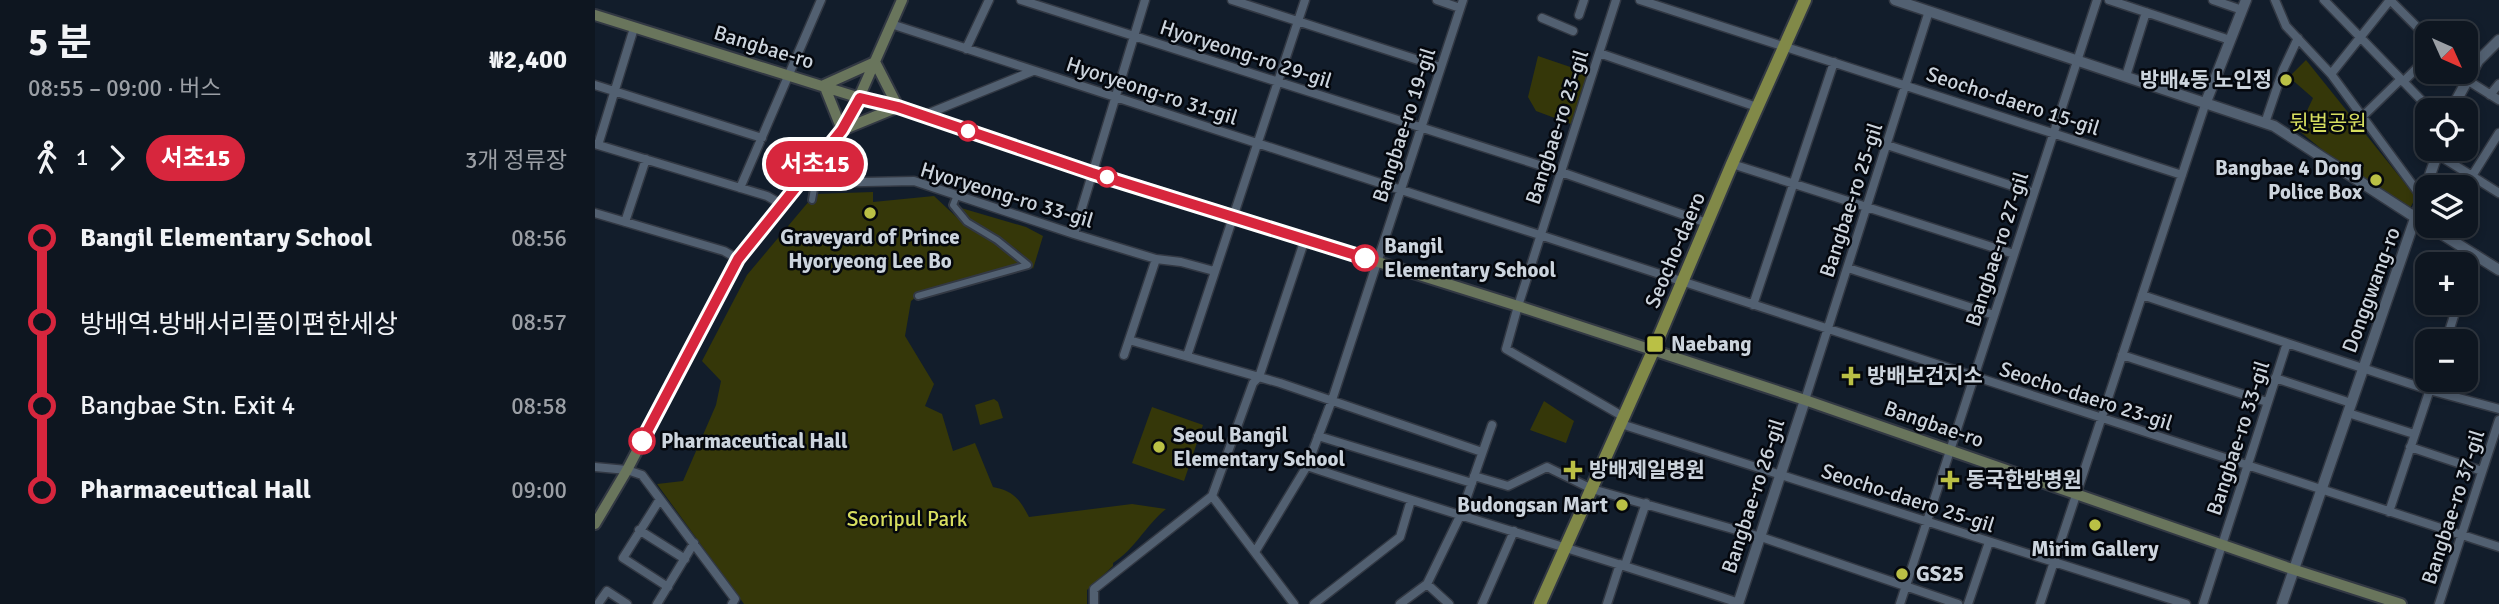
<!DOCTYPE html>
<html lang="ko">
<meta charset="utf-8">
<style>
:root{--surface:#0e1620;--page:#1c232d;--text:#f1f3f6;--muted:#9b9fa5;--line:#2e353e}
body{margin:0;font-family:Signika,"Noto Sans KR",sans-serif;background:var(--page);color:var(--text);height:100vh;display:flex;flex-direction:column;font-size:26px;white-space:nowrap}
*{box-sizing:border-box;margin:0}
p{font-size:23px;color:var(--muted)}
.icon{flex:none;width:38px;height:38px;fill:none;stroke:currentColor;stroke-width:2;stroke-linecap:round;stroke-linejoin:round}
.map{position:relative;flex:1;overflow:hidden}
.details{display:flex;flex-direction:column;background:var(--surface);width:595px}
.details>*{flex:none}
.badge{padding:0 14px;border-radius:23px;font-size:24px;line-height:46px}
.needle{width:46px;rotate:135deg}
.controls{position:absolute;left:1820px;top:21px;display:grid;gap:14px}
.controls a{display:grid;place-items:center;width:63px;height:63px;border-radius:14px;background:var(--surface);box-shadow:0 4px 10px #0003,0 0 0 2px var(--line);font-size:35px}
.map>.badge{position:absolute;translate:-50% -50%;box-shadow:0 0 0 4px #fff}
.legs{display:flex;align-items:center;gap:10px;height:77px;padding:0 28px;font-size:23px}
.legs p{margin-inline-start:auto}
.headline{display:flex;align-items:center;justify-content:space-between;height:119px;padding:0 28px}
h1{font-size:38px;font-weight:700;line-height:52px}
ul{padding:0 28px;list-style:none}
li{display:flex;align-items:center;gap:24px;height:84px;font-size:26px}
li i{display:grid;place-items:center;width:10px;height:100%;margin:0 9px;background:currentColor}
li i::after{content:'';width:18px;height:18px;margin:-9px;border:5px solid;border-radius:50%;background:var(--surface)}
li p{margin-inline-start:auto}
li:first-child i{background:linear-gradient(#0000 50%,currentColor 0)}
li:last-child i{background:linear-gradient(currentColor 50%,#0000 0)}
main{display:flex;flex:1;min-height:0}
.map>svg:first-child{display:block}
.green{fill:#353709}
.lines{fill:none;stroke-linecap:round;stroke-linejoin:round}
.pedestrian-casing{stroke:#323843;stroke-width:10}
.minor-casing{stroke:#323843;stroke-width:11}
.tertiary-casing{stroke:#323843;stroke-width:13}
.secondary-casing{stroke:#323843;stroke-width:14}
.primary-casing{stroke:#323843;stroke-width:16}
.pedestrian{stroke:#526071;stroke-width:6}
.minor{stroke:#526071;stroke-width:8}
.tertiary{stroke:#526071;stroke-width:10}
.secondary{stroke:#69755c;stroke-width:10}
.primary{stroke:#818948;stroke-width:12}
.line-1-casing{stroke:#fff;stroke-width:16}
.line-1{stroke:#d7263d;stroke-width:10}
.poi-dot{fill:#bac045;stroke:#04070d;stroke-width:2.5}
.stop-1-dot{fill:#fff;stroke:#d7263d;stroke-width:3.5}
.labels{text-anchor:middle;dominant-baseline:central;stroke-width:5;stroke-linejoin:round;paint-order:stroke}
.street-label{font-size:21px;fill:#ccd4dd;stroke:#04070d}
.poi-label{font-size:21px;font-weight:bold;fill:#ccd4dd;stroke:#04070d;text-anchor:start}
.park-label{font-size:21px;fill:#d7de5f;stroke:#04070d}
.stop-label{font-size:21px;font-weight:bold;fill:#ccd4dd;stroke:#04070d;text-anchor:start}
</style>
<main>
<section class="details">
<div class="headline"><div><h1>5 분</h1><p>08:55 – 09:00 · 버스</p></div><b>₩2,400</b></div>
<div class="legs"><svg class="icon" aria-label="walk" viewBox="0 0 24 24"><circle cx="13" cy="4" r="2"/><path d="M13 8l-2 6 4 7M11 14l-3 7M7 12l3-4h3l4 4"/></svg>1<svg class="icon" aria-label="forward" viewBox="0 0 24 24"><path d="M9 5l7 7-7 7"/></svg><b class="badge" style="background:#d7263d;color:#fff">서초15</b><p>3개 정류장</p></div>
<ul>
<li><i style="color:#d7263d"></i><b>Bangil Elementary School</b><p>08:56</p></li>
<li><i style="color:#d7263d"></i><span>방배역.방배서리풀이편한세상</span><p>08:57</p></li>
<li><i style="color:#d7263d"></i><span>Bangbae Stn. Exit 4</span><p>08:58</p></li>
<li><i style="color:#d7263d"></i><b>Pharmaceutical Hall</b><p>09:00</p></li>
</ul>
</section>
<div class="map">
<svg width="1904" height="604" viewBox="0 0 1904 604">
<rect width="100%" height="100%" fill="#121d2b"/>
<path class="green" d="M 943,56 L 993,73 L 976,124 L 941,111 L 933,97 Z
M 1711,60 L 1821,197 L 1813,212 L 1767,182 L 1703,130 L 1718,98 L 1694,77 Z
M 278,192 L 278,202 L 339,196 L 370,225 L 402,241 L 428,264 L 325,294 L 316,301 L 310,336 L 339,384 L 330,406 L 347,414 L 358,451 L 380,443 L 398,487 C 418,491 424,498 434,517 L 537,504 L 571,509 C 551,525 540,549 518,563 L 518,566 L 492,590 L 492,604 L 149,604 L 62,484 L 88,481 L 121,405 L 126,381 L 107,361 L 152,275 L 220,194 Z
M 366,208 L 431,227 L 448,236 L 438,269 C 424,240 385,235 365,211 Z
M 399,399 L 403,402 L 408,418 L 385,425 L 380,405 Z
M 949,401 L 979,421 L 971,443 L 935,430 Z
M 557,407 L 608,425 L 589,481 L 537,463 Z"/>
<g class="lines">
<defs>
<path id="pedestrian" d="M 217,200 L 220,183
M 323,296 L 433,265 L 402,240 L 372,222 L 358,205 L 362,195"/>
<path id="minor" d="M 426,0 L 966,172 L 1112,223
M 637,0 L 845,67
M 842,0 L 865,8
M 1021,0 L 923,306 L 911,349 L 1029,417
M 1045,0 L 1587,175
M 1514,0 L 1635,40
M 1618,0 L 1647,10
M 1680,0 L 1691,26 L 1736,74 L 1828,199
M 1729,0 L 1834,108 L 1840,110
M 1795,0 L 1832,37
M 984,15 L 989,0
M 947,18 L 978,31
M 296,24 L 1904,547
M 371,49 L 394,0
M 1004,53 L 1162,107
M 1736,74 L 1795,0
M 1531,76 L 1551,12
M 1872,80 L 1904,100
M 1808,82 L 1832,58
M 0,85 L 167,138
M 1895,95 L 1904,84
M 327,116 L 438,71
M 1767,117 L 1805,80
M 1670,123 L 1688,70 L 1703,38
M 0,144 L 172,196 L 188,205
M 3,145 L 39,28
M 1292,145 L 1439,193
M 1842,154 L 1904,193
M 1137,164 L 1419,254
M 211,176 L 220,183 L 319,181 L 479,234 L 561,259 L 586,262 L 619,271
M 1877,176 L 1904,133
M 145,188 L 226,0
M 0,213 L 129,251 L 143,259
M 30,222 L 51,159
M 479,234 L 550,0
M 1253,268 L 1399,315
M 1871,281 L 1880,254
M 1547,295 L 1834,390 L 1904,409
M 1158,305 L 1239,62
M 534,340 L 685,383 L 887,452
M 1851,341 L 1863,303
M 529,355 L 561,259
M 1527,355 L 1672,402
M 592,356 L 710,0
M 1680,378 L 1756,403
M 1210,400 L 1334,11
M 1753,413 L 1819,434
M 1026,424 L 1591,604
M 723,436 L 877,483
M 1815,447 L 1887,471
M 712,466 C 855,514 1000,555 1144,603
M 0,467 L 32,470 L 47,475 L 140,599 L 137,604
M 879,476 L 913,486 L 952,467 L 997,489 L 1166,537 L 1363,604
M 617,496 L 699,604
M 65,499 L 28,558 L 73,587
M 1794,512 L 1838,380
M 44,530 L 90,559
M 660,552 L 712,466 L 737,400 L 868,0
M 1030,565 L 1051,503
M 832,584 L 854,604
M 3,604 L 12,591 L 32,604
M 62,604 L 99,543
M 499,604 L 499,589 L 617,496 L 658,383 L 664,377 L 710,239
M 719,604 L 805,537 L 816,500
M 805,604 L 832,584 L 866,514 L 897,425
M 887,604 L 919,531
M 1012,604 L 1025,564
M 1305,604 L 1502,0
M 1373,604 L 1394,542
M 1445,604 L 1611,102
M 1608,604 L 1692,343
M 1844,604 L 1904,420"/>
<path id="tertiary" d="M 1300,0 L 1679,126 L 1832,225
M 1611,102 L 1651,0
M 1856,110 L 1883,61 L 1904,40
M 1834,226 L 1904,270
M 1143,604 L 1210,400
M 1687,604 L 1844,149"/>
<path id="secondary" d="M 0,15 L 265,98 L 303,107 L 497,172 L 923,306 L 1210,400 L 1697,569 L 1806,604
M 280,62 L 303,107 L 247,130 L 229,85 Z
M 0,524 L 32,470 L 143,259 L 255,118 L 307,0"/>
<path id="primary" d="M 945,604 L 1058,351 L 1137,164 L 1210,0"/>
</defs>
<use href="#pedestrian" class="pedestrian-casing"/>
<use href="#minor" class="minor-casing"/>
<use href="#tertiary" class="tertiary-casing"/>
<use href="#secondary" class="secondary-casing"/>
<use href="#primary" class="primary-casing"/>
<use href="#pedestrian" class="pedestrian"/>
<use href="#minor" class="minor"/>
<use href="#tertiary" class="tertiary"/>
<use href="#secondary" class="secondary"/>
<use href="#primary" class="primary"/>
</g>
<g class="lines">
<defs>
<path id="line-1" d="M 47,441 L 143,259 L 247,130 L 265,98 L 303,107 L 497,173 L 770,258"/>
</defs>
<use href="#line-1" class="line-1-casing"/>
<use href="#line-1" class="line-1"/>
</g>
<g class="poi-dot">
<circle cx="1691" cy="80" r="7"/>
<circle cx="1781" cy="180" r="7"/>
<circle cx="275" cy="213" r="7"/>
<rect x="1051" y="335" width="18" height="18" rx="3.5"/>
<path d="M1252.5 365.5h7v7h7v7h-7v7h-7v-7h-7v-7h7z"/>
<circle cx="564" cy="447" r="7"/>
<path d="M974.5 459.5h7v7h7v7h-7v7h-7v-7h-7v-7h7z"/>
<path d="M1351.5 469.5h7v7h7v7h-7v7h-7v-7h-7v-7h7z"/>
<circle cx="1027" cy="505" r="7"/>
<circle cx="1500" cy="525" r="7"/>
<circle cx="1307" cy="574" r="7"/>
</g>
<g class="stop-1-dot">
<circle cx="373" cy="131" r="9"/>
<circle cx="512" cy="177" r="9"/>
<circle cx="770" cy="258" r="12"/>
<circle cx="47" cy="441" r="12"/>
</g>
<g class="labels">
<g class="street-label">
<text transform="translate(169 47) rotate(17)">Bangbae-ro</text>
<text transform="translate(651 54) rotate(18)">Hyoryeong-ro 29-gil</text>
<text transform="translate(557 91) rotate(18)">Hyoryeong-ro 31-gil</text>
<text transform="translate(1418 101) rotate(18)">Seocho-daero 15-gil</text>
<text transform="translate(809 125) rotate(-72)">Bangbae-ro 19-gil</text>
<text transform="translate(962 127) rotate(-72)">Bangbae-ro 23-gil</text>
<text transform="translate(412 195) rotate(17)">Hyoryeong-ro 33-gil</text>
<text transform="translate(1256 200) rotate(-72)">Bangbae-ro 25-gil</text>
<text transform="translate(1402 249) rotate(-72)">Bangbae-ro 27-gil</text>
<text transform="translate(1080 250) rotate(-67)">Seocho-daero</text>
<text transform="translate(1776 290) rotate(-70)">Donggwang-ro</text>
<text transform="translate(1491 396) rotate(18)">Seocho-daero 23-gil</text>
<text transform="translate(1339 424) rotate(19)">Bangbae-ro</text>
<text transform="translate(1643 438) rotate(-72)">Bangbae-ro 33-gil</text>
<text transform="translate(1158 496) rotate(-72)">Bangbae-ro 26-gil</text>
<text transform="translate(1313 498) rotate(18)">Seocho-daero 25-gil</text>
<text transform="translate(1858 507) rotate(-72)">Bangbae-ro 37-gil</text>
</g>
<g class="poi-label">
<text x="1677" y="80" text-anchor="end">방배4동 노인정</text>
<text x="1767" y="168" text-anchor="end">Bangbae 4 Dong<tspan x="1767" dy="24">Police Box</tspan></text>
<text x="275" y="237" text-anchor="middle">Graveyard of Prince<tspan x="275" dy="24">Hyoryeong Lee Bo</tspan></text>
<text x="1076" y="344">Naebang</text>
<text x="1272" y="376">방배보건지소</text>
<text x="578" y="435">Seoul Bangil<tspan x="578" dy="24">Elementary School</tspan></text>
<text x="994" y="470">방배제일병원</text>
<text x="1371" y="480">동국한방병원</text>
<text x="1013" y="505" text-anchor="end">Budongsan Mart</text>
<text x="1500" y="549" text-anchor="middle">Mirim Gallery</text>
<text x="1321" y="574">GS25</text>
</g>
<g class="park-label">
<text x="1733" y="123">뒷벌공원</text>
<text x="312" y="519">Seoripul Park</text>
</g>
<g class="stop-label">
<text x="789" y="246">Bangil<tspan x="789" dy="24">Elementary School</tspan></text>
<text x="66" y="441">Pharmaceutical Hall</text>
</g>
</g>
</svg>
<div class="controls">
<a><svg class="needle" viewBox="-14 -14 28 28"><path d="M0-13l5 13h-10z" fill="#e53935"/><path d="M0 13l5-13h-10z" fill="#9b9fa5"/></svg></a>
<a><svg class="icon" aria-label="locate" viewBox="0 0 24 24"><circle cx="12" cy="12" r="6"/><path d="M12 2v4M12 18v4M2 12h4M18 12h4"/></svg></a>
<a><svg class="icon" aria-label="layers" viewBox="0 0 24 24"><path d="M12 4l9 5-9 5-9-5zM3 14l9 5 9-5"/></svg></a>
<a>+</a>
<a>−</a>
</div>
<b class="badge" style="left:220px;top:164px;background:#d7263d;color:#fff">서초15</b>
</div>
</main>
